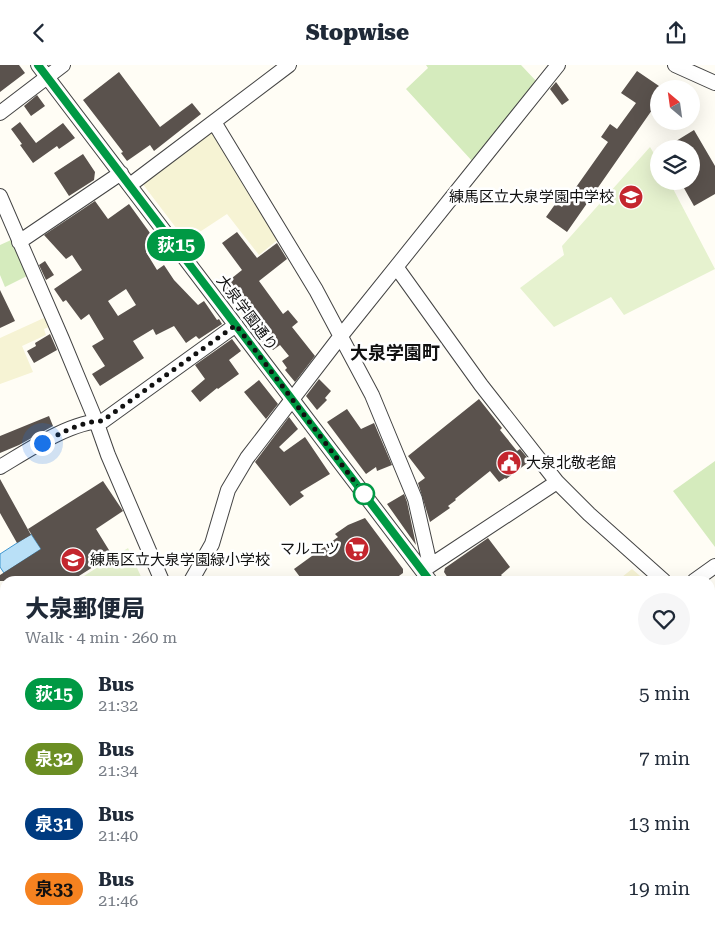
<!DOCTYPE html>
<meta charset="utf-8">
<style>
:root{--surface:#fff;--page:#f6f6f7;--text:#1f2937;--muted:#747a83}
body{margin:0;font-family:"Roboto Serif","Noto Sans JP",serif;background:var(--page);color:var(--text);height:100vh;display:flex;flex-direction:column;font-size:19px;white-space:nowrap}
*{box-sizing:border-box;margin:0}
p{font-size:16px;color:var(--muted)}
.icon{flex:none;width:28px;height:28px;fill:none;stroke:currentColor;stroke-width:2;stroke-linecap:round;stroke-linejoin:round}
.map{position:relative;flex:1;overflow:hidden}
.details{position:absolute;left:0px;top:511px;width:715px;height:356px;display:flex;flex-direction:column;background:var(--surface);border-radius:15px 15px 0 0;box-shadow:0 5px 20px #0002}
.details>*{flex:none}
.badge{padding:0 10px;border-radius:16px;font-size:18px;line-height:32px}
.needle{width:32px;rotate:331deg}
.fabs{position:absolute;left:650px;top:15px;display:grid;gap:10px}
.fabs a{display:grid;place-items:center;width:50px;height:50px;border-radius:50%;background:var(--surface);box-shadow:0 5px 20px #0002;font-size:25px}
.you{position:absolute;width:25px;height:25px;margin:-12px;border:4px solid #fff;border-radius:50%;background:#1a73e8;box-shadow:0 0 0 8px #1a73e833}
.map>.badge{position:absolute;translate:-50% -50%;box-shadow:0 0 0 2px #fff}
.round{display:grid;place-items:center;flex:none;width:52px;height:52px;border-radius:26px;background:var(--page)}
.overview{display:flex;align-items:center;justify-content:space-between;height:85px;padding:0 25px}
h1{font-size:24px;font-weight:800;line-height:38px}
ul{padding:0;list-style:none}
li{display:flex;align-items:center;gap:15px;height:65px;padding:0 25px}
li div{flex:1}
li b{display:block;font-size:19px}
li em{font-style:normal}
li .badge{min-width:55px;font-weight:700;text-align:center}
header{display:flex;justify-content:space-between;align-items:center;height:65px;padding:0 25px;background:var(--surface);font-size:22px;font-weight:800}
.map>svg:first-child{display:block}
.farmland{fill:#f6f3d4}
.green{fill:#d5ebbd}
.pitch{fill:#e6f2cf}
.water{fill:#b9e0f7;stroke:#3f96cf}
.building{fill:#5a524d;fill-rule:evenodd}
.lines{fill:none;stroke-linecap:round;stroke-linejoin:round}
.minor-casing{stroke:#444;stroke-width:16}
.highway-casing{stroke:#222;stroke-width:22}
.minor{stroke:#fff;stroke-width:14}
.highway{stroke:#f5a25d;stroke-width:20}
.highway-bridge-casing{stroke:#222;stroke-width:22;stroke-linecap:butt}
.highway-bridge{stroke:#f5a25d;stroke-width:20}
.line-casing{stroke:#fff;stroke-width:11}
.line{stroke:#094;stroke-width:8}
.walk{stroke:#111;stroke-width:5;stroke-dasharray:0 9}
.stop-dot{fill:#fff;stroke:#094;stroke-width:2.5}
.labels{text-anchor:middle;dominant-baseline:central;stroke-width:5;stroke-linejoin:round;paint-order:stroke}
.poi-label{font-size:15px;fill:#111;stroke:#fff;text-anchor:end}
.street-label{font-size:15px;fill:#111;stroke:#fff}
.quarter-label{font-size:18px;font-weight:bold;fill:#111;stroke:#fff}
</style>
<header><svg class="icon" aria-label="back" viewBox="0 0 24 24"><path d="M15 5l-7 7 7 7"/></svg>Stopwise<svg class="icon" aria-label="share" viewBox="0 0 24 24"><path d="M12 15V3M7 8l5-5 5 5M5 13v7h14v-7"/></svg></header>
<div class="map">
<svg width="715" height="867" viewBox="0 0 715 867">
<rect width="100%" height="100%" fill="#fffdf5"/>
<path class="farmland" d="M 211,66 L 280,173 L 259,190 L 227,149 L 186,176 L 142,118 Z
M 46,252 L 51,261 L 44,264 L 46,270 L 22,281 L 33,307 L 0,319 L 0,273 Z
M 632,504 L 646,516 L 617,516 Z
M 3,779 L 5,784 L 5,843 L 0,845 L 0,781 Z
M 155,863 L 213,863 L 216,867 L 157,867 Z
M 532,863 L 580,863 L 572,867 L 534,867 Z"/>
<path class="green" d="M 426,0 L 521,0 L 537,17 L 473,97 L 406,24 L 428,3 Z
M 11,175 L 27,211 L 5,222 L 0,210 L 0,180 Z
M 715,396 L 715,482 L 673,426 Z"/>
<path class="pitch" d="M 650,82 L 659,97 L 659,116 L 669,116 L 715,204 L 624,250 L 611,232 L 554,262 L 520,223 L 564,190 L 562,181 Z
M 128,483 L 143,516 L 76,516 Z"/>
<path class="water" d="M 31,469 L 41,484 L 4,508 L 0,502 L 0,489 Z"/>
<path class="building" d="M 0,0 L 19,0 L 25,8 L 0,27 Z
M 637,6 L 659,21 L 659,35 L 567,167 L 546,152 L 556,138 L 562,142 L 608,77 L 601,72 L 610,59 L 617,64 L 636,38 L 621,28 Z
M 119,7 L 160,62 L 192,38 L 201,49 L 154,86 L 150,80 L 127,96 L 121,88 L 123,87 L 83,35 Z
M 556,17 L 569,35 L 562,40 L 550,24 Z
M 37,30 L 45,41 L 31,51 L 24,41 Z
M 20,57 L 36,78 L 63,58 L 75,73 L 59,84 L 57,81 L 33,98 L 20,80 L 22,79 L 11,64 Z
M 694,65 L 715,101 L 715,129 L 694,141 L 680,116 L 691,116 L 691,84 L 663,84 Z
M 83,89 L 95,107 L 94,115 L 69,131 L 54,108 Z
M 95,136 L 108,154 L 129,139 L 158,179 L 146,187 L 157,205 L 164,200 L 174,215 L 198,240 L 204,236 L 217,255 L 219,254 L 222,259 L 199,274 L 196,271 L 186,278 L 174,261 L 156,270 L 153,264 L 133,276 L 144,293 L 100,321 L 92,309 L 105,301 L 92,281 L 104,274 L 89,249 L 81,255 L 66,235 L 63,237 L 54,224 L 82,205 L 72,190 L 66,194 L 44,170 ZM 126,224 L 136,240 L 118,251 L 108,236 Z
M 237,167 L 257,193 L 277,178 L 287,194 L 259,216 L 283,249 L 288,245 L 298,257 L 292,262 L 315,291 L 295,317 L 285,305 L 287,303 L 282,296 L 289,291 L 280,280 L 273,285 L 267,278 L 265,280 L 241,247 L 242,227 L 233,234 L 222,221 L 242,205 L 222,178 Z
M 45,196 L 54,210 L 46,215 L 39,200 Z
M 0,225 L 15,256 L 0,263 Z
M 50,269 L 57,285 L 34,298 L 27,286 L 36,281 L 35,278 Z
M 232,274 L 241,286 L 229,295 L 239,309 L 218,324 L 217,323 L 200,337 L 191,326 L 205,314 L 195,300 Z
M 319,314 L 331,326 L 325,333 L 327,335 L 317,345 L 306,331 Z
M 259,315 L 278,339 L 266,354 L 244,327 Z
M 479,334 L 502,363 L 500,365 L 517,386 L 520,384 L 530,396 L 506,414 L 505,413 L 499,417 L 490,406 L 455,434 L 456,435 L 448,441 L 450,443 L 430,457 L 418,418 L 425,413 L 408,391 Z
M 347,344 L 361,364 L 374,358 L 392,400 L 377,406 L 376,402 L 366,409 L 327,357 Z
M 49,351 L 53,361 L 19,380 L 0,388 L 0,371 Z
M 289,352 L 298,364 L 279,382 L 284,387 L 305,372 L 330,409 L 300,427 L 304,431 L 290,441 L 255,397 Z
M 0,414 L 31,470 L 17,478 L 0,448 Z
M 103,416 L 123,446 L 96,464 L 112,490 L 71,516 L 0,516 L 0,510 L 41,484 L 28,464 Z
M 404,429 L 407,437 L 416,480 L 387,439 Z
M 365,453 L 403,504 L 403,508 L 392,516 L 303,516 L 294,504 L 338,472 L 335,469 L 348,460 Z
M 488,473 L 510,502 L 501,510 L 506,516 L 450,516 L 444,507 L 445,503 Z"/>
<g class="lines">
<defs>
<path id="minor" d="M 38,0 L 430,516
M 675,0 L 715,18
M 0,48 L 63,0
M 214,57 L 316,225 L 372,330 L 415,434 L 430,500
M 130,120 L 289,0
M 0,131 L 62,274 L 96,356 L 108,390 L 162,516
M 19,177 L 121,108
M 397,203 L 481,320 L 557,417
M 0,402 C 27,386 71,356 103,356 L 236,260
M 425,504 L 557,417 L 589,449 L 664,516
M 191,516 L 212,479 L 228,425 L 247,393 L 340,272 L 558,0
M 694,516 L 715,501
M 710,653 L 715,649
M 0,666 L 5,663
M 710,714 L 715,712
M 710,773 L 715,772
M 0,851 L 5,850
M 147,862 L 150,867
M 693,862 L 697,867
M 240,867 L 247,862
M 303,867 L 314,862
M 458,867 L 470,862
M 618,867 L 618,862"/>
<path id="highway" d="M 710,735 L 715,733
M 710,757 L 715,756
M 355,867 L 366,862"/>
</defs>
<use href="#minor" class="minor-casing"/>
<use href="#highway" class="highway-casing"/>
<use href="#minor" class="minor"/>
<use href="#highway" class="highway"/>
<defs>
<path id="highway-bridge" d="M 414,867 L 426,862"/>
</defs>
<use href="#highway-bridge" class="highway-bridge-casing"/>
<use href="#highway-bridge" class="highway-bridge"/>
</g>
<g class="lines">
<defs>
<path id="line" d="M 38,0 L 430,516"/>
</defs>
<use href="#line" class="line-casing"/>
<use href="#line" class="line"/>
<path class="walk" d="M 42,378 C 61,368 82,356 102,356 L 236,260 L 367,433 L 364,429"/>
</g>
<defs>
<symbol id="school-disc" viewBox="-11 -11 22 22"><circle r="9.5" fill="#c4262e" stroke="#fff"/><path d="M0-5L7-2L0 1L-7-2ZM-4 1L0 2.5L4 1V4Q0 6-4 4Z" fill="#fff"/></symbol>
<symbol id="civic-disc" viewBox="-11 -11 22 22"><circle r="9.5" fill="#c4262e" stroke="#fff"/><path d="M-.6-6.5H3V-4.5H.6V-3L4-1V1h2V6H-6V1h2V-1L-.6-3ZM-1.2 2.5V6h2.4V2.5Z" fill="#fff"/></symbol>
<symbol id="supermarket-disc" viewBox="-11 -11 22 22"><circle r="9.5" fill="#c4262e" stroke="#fff"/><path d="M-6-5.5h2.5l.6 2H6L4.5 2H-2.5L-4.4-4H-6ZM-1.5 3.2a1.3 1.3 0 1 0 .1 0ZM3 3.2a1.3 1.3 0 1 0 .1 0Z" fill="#fff"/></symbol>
</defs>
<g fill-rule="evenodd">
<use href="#school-disc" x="617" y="118" width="28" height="28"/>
<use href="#civic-disc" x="495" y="384" width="28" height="28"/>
<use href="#supermarket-disc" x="343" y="470" width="28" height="28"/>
<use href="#school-disc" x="59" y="481" width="28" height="28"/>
</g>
<circle class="stop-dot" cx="364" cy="429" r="10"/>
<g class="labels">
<g class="poi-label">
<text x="614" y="132">練馬区立大泉学園中学校</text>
<text x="526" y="398" text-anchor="start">大泉北敬老館</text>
<text x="340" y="484">マルエツ</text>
<text x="90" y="495" text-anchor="start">練馬区立大泉学園緑小学校</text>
</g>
<g class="street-label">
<text transform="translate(247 248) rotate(53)">大泉学園通り</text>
</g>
<g class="quarter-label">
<text x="395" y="287">大泉学園町</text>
</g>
</g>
</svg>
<div class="fabs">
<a><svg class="needle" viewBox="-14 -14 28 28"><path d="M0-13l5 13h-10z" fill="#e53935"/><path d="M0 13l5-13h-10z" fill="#747a83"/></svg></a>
<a><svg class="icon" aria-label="layers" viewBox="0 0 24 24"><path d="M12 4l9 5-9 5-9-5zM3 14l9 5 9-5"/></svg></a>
</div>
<div class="you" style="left:42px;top:378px"></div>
<b class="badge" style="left:176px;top:180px;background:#094;color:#fff">荻15</b>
<section class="details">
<div class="overview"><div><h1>大泉郵便局</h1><p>Walk · 4 min · 260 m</p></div><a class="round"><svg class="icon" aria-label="heart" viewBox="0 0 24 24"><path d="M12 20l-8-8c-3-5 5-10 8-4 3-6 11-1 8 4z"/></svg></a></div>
<ul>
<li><span class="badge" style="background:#094;color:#fff">荻15</span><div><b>Bus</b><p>21:32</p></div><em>5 min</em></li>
<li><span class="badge" style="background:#6b8e23;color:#fff">泉32</span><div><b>Bus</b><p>21:34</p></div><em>7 min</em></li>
<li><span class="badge" style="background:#003b80;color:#fff">泉31</span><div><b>Bus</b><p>21:40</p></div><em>13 min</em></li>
<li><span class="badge" style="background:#f58220;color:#111">泉33</span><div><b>Bus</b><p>21:46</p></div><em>19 min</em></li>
</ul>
</section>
</div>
